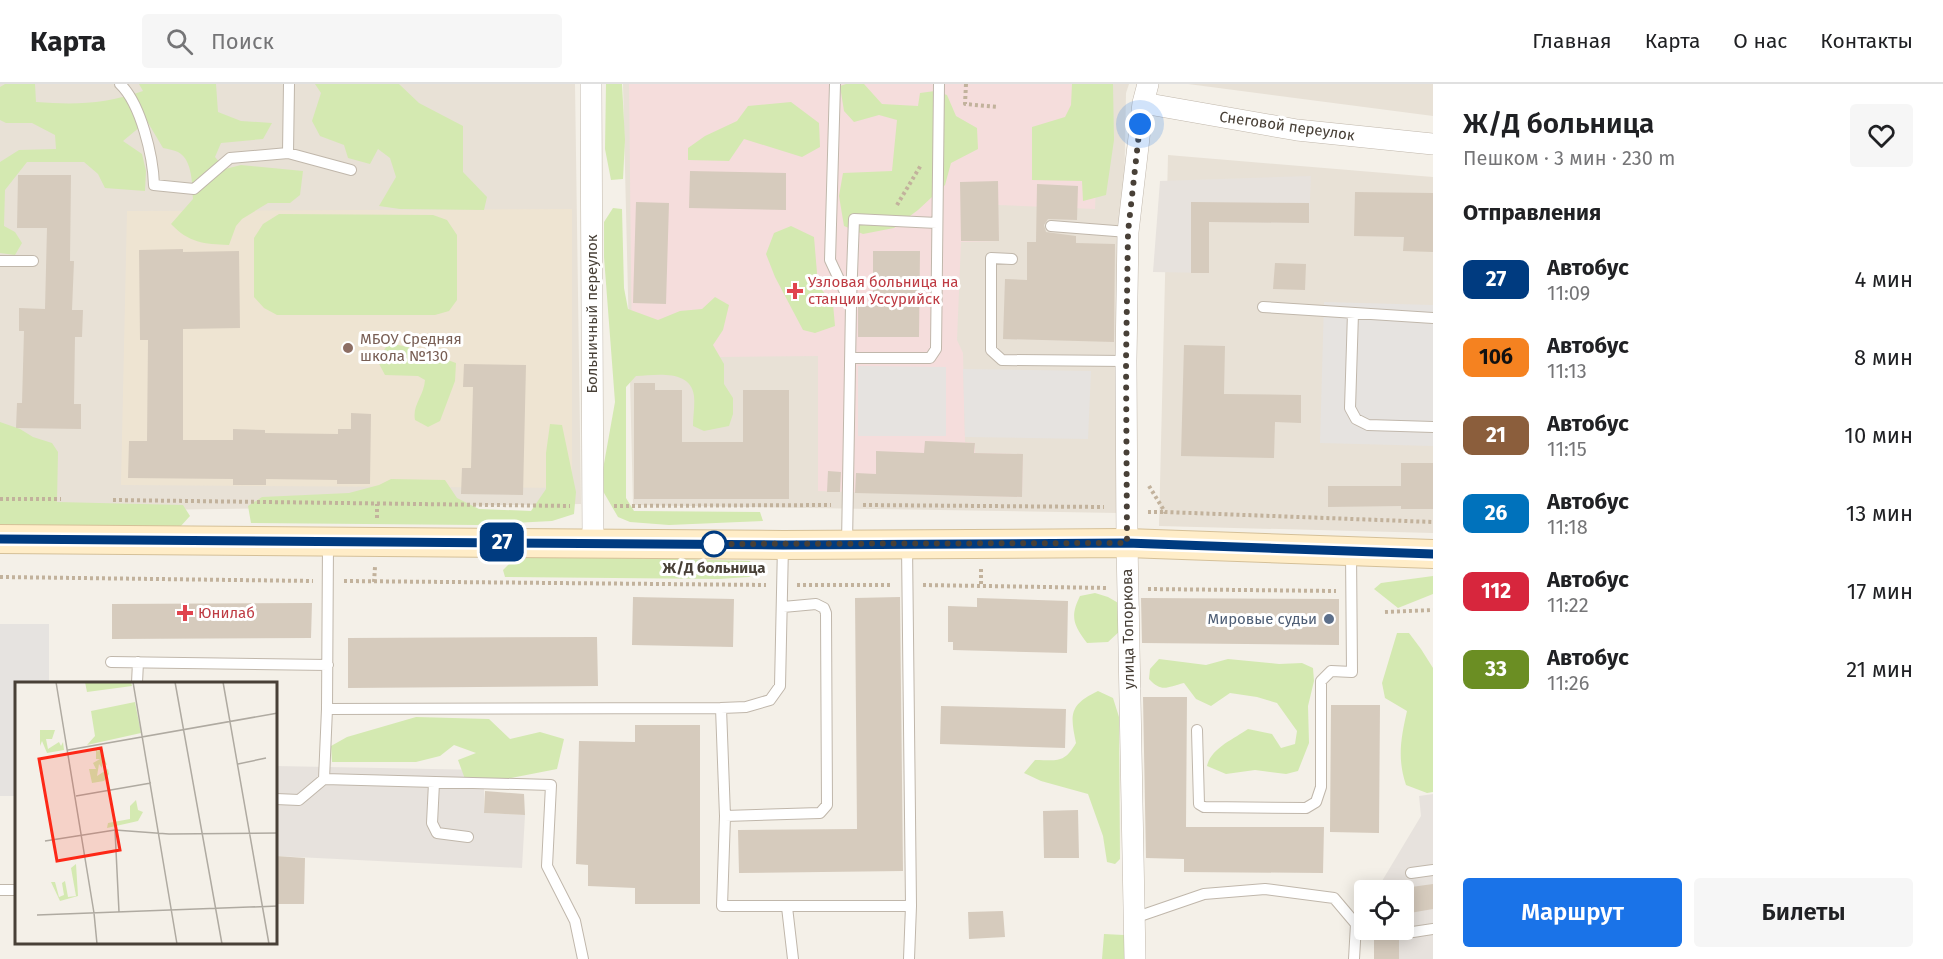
<!DOCTYPE html>
<html lang="ru">
<meta charset="utf-8">
<style>
:root{--surface:#fff;--page:#f6f6f6;--text:#202124;--muted:#757577;--line:#e0e0e0;--accent:#1a73e8}
body{margin:0;font-family:"Fira Sans",sans-serif;background:var(--page);color:var(--text);height:100vh;display:flex;flex-direction:column;font-size:22px;white-space:nowrap}
*{box-sizing:border-box;margin:0}
p{font-size:20px;color:var(--muted)}
.icon{flex:none;width:33px;height:33px;fill:none;stroke:currentColor;stroke-width:2;stroke-linecap:round;stroke-linejoin:round}
.map{position:relative;flex:1;overflow:hidden}
.drawer{display:flex;flex-direction:column;background:var(--surface);width:510px}
.drawer>*{flex:none}
.badge{padding:0 12px;border-radius:9px;font-size:21px;line-height:39px}
.buttons{position:absolute;left:1354px;top:796px;display:grid;gap:12px}
.buttons a{display:grid;place-items:center;width:60px;height:60px;border-radius:6px;background:var(--surface);box-shadow:0 3px 15px #0003;font-size:30px}
.you{position:absolute;width:30px;height:30px;margin:-15px;border:4px solid #fff;border-radius:50%;background:#1a73e8;box-shadow:0 0 0 9px #1a73e833}
.map>.badge{position:absolute;translate:-50% -50%;box-shadow:0 0 0 3px #fff}
h2{padding:0 30px;font-size:22px;line-height:54px}
.round{display:grid;place-items:center;flex:none;width:63px;height:63px;border-radius:6px;background:var(--page)}
.overview{display:flex;align-items:center;justify-content:space-between;height:102px;padding:0 30px}
h1{font-size:28px;font-weight:600;line-height:45px}
.button{display:flex;gap:12px;margin-top:auto;padding:12px 30px}
.button a{flex:1;height:69px;border-radius:6px;background:var(--accent);color:#fff;font-size:24px;font-weight:600;line-height:69px;text-align:center}
.button a+a{background:var(--page);color:var(--text)}
ul{padding:0;list-style:none}
li{display:flex;align-items:center;gap:18px;height:78px;padding:0 30px}
li div{flex:1}
li b{display:block;font-size:22px}
li em{font-style:normal}
li .badge{min-width:66px;font-weight:700;text-align:center}
header{display:flex;align-items:center;gap:36px;box-sizing:border-box;height:84px;padding:0 30px;background:var(--surface);border-bottom:2px solid var(--line)}
header strong{font-size:28px}
nav{display:flex;gap:33px;margin-inline-start:auto;font-size:21px}
.search{width:420px;height:54px;background:var(--page);display:flex;align-items:center;gap:15px;box-sizing:border-box;padding:0 21px;border-radius:6px;color:var(--muted);font-size:22px}
main{display:flex;flex:1;min-height:0}
.map>svg:first-child{display:block}
.residential{fill:#e8e1d6}
.industrial{fill:#e7e2dd}
.education{fill:#eee4d2}
.medical{fill:#f5dddc}
.green{fill:#d4e9b1}
.parking{fill:#e6e3e0}
.building{fill:#d6cbbd}
.lines{fill:none;stroke-linecap:round;stroke-linejoin:round}
.lane-casing{stroke:#c0b7ab;stroke-width:12}
.street-casing{stroke:#c0b7ab;stroke-width:22}
.secondary-casing{stroke:#d5c098;stroke-width:30}
.path{stroke:#c2b29c;stroke-width:4;stroke-dasharray:3 3;stroke-linecap:butt}
.lane{stroke:#fff;stroke-width:10}
.street{stroke:#fff;stroke-width:21}
.secondary{stroke:#ffedc8;stroke-width:28}
.line-casing{stroke:#fff;stroke-width:14}
.line{stroke:#003b80;stroke-width:9}
.walk{stroke:#484037;stroke-width:6;stroke-dasharray:0 10.8}
.health-dot{fill:#e0444e;stroke:#fff;stroke-width:2}
.education-dot{fill:#8d6e63;stroke:#fff;stroke-width:2}
.stop-dot{fill:#fff;stroke:#003b80;stroke-width:3}
.service-dot{fill:#5c6f8a;stroke:#fff;stroke-width:2}
.labels{text-anchor:middle;dominant-baseline:central;stroke-width:6;stroke-linejoin:round;paint-order:stroke}
.street-label{font-size:15px;fill:#484037;stroke:#fff}
.health-label{font-size:15px;fill:#be3a42;stroke:#fff;text-anchor:start}
.education-label{font-size:15px;fill:#785e54;stroke:#fff;text-anchor:start}
.stop-label{font-size:15px;font-weight:bold;fill:#484037;stroke:#fff}
.service-label{font-size:15px;fill:#4e5e75;stroke:#fff;text-anchor:end}
.inset-road{fill:none;stroke:#afaaa1;stroke-width:1.5}
.view{fill:#fd2817;fill-opacity:0.15;stroke:#fd2817;stroke-width:3}
.inset-edge{fill:none;stroke:#484037;stroke-width:3}
</style>
<header>
<strong>Карта</strong>
<div class="search"><svg class="icon" aria-label="search" viewBox="0 0 24 24"><circle cx="10" cy="10" r="6"/><path d="M15 15l6 6"/></svg>Поиск</div>
<nav><a>Главная</a><a>Карта</a><a>О нас</a><a>Контакты</a></nav>
</header>
<main>
<div class="map">
<svg width="1433" height="875" viewBox="0 0 1433 875">
<rect width="100%" height="100%" fill="#f4f0e8"/>
<path class="residential" d="M 0,0 L 575,0 L 581,420 L 0,428 Z
M 623,0 L 1129,0 L 1126,9 L 1118,429 L 633,421 Z
M 1188,0 L 1433,0 L 1433,32 Z
M 1168,71 L 1433,93 L 1433,449 L 1159,442 Z"/>
<path class="industrial" d="M 1311,92 L 1309,139 L 1209,138 L 1209,189 L 1153,188 L 1160,97 Z
M 276,682 L 484,686 L 484,729 L 525,731 L 522,784 L 276,772 Z
M 1433,710 L 1433,875 L 1374,875 L 1374,846 L 1404,846 L 1404,807 L 1376,807 L 1421,732 L 1419,712 Z"/>
<path class="education" d="M 572,125 L 572,404 L 121,401 L 127,127 Z"/>
<path class="medical" d="M 629,0 L 1094,0 L 1100,9 L 1095,125 L 998,121 L 999,157 L 961,158 L 957,256 L 963,269 L 965,358 L 975,359 L 975,369 L 1023,370 L 1022,413 L 818,407 L 818,272 L 632,274 Z"/>
<path class="green" d="M 5,0 L 35,0 L 36,18 C 76,21 105,20 143,7 L 139,0 L 216,0 L 218,28 L 241,37 L 272,39 L 263,55 L 221,59 L 215,73 L 225,85 L 241,81 L 303,87 L 300,111 L 290,119 L 268,119 L 242,135 L 236,142 L 229,161 C 204,160 189,159 171,140 L 193,115 C 192,101 193,76 178,68 C 174,66 168,65 163,64 L 147,37 L 123,57 L 142,70 L 146,87 L 145,107 L 105,104 L 98,90 L 84,78 L 27,78 L 5,106 L 4,142 L 15,148 L 22,159 L 15,171 L 0,169 L 0,78 L 19,66 L 56,65 L 55,51 L 32,39 L 6,39 L 0,36 L 0,3 Z
M 315,0 L 399,0 L 419,19 L 463,42 L 463,88 L 487,113 L 484,126 L 400,125 L 379,122 L 396,93 L 390,74 L 378,65 L 370,80 L 348,74 L 344,61 L 320,52 L 312,37 L 321,9 Z
M 606,0 L 622,0 L 625,56 L 623,95 L 611,96 L 605,65 Z
M 846,0 L 864,0 L 882,20 L 918,22 L 920,9 L 935,7 L 947,11 L 956,32 L 977,44 L 978,65 L 951,79 L 945,101 L 918,126 L 894,144 L 863,150 L 844,142 L 839,112 L 843,89 L 892,87 L 897,36 L 879,31 L 854,38 L 844,27 L 840,2 Z
M 1072,0 L 1113,0 L 1114,56 L 1106,111 L 1083,117 L 1082,97 L 1032,96 L 1032,43 L 1065,33 L 1071,21 Z
M 791,18 L 819,39 L 820,63 L 802,73 L 744,55 L 729,77 L 688,76 L 688,64 L 705,52 L 737,37 L 748,22 Z
M 613,124 L 622,125 L 624,204 L 628,225 L 658,236 L 680,227 L 702,225 L 715,213 L 729,221 L 723,246 L 713,261 L 724,280 L 724,300 L 733,314 L 733,330 L 729,342 L 704,347 L 693,342 C 693,332 695,322 694,312 C 691,285 656,291 636,292 L 626,303 L 626,414 L 634,427 L 760,428 L 763,437 L 669,441 L 630,438 L 618,433 L 600,402 L 615,318 L 604,173 L 604,138 Z
M 279,130 L 433,131 L 447,136 L 457,151 L 457,216 L 449,227 L 435,231 L 277,231 L 264,224 L 254,213 L 254,154 L 263,140 Z
M 791,142 L 814,153 L 818,201 L 833,220 L 835,242 L 815,249 L 803,246 L 775,193 L 766,170 L 774,149 Z
M 389,259 C 412,263 434,271 456,279 L 455,297 L 440,337 L 428,343 L 415,336 C 412,321 424,312 425,296 L 418,292 L 385,291 L 377,276 Z
M 0,338 L 20,345 L 33,353 L 52,359 L 58,368 L 57,418 L 183,421 L 190,432 L 180,443 L 0,441 Z
M 550,340 L 562,341 L 576,408 L 574,430 L 552,437 L 477,441 L 251,439 L 248,422 L 262,413 L 349,409 L 379,401 L 391,395 L 445,396 L 457,414 L 479,425 L 531,427 L 546,405 L 546,369 Z
M 527,471 L 750,477 L 756,489 L 749,493 L 719,495 L 505,493 L 503,486 L 512,477 Z
M 1433,492 L 1433,510 L 1398,524 L 1374,505 L 1381,499 Z
M 1095,509 L 1108,513 L 1120,520 L 1121,546 L 1108,558 L 1087,559 C 1073,541 1070,532 1080,512 Z
M 1397,549 L 1409,549 L 1421,565 L 1433,584 L 1433,708 L 1427,709 L 1406,701 C 1397,674 1401,654 1407,627 L 1385,614 L 1382,599 Z
M 1159,575 L 1206,581 L 1228,575 L 1279,580 L 1302,579 L 1313,584 L 1314,597 L 1308,622 L 1309,659 L 1298,687 L 1286,690 L 1255,686 L 1226,690 L 1207,682 C 1211,664 1234,655 1248,645 L 1272,650 L 1281,664 L 1295,660 L 1297,647 L 1277,619 L 1257,613 L 1230,609 L 1211,622 L 1196,615 L 1184,599 C 1167,603 1162,609 1149,595 L 1150,585 Z
M 1098,607 L 1113,614 L 1119,633 L 1120,775 L 1115,780 L 1107,778 L 1103,752 L 1088,710 L 1041,697 L 1024,689 L 1035,676 C 1057,676 1064,680 1076,659 C 1070,630 1069,621 1098,607 Z
M 416,633 L 489,635 L 510,655 L 540,648 L 564,655 L 557,685 L 511,694 L 465,695 L 458,676 L 476,669 L 454,661 L 440,672 L 416,678 L 332,678 L 331,662 L 347,653 Z
M 1104,850 L 1144,852 L 1143,875 L 1102,875 Z"/>
<path class="parking" d="M 1324,218 L 1433,221 L 1433,362 L 1320,359 Z
M 858,282 L 946,283 L 946,352 L 858,352 Z
M 963,285 L 1091,287 L 1088,355 L 965,353 Z
M 0,540 L 49,540 L 49,599 L 16,599 L 16,712 L 0,712 Z"/>
<path class="building" d="M 690,87 L 786,89 L 786,126 L 689,124 Z
M 18,91 L 71,91 L 70,177 L 74,177 L 72,226 L 83,226 L 82,253 L 75,253 L 74,320 L 81,320 L 81,345 L 16,344 L 17,319 L 22,319 L 24,247 L 19,247 L 19,224 L 45,225 L 47,144 L 17,144 Z
M 998,97 L 999,157 L 961,157 L 960,98 Z
M 1037,100 L 1078,102 L 1077,136 L 1048,135 L 1044,141 L 1046,148 L 1076,152 L 1076,159 L 1115,160 L 1114,258 L 1003,255 L 1005,195 L 1027,196 L 1027,158 L 1036,158 Z
M 1355,108 L 1433,109 L 1433,168 L 1403,167 L 1404,153 L 1354,152 Z
M 636,118 L 669,119 L 666,220 L 633,219 Z
M 1191,118 L 1309,119 L 1309,139 L 1209,138 L 1209,189 L 1191,189 Z
M 183,165 L 183,168 L 239,167 L 240,244 L 183,245 L 183,356 L 233,356 L 233,345 L 265,346 L 265,349 L 338,350 L 338,345 L 351,345 L 351,329 L 371,330 L 370,400 L 337,400 L 337,396 L 266,395 L 266,401 L 233,401 L 233,395 L 128,394 L 129,357 L 147,357 L 148,256 L 140,256 L 139,166 Z
M 873,167 L 920,167 L 919,253 L 858,253 L 858,222 L 873,222 Z
M 1275,179 L 1306,180 L 1305,206 L 1273,205 Z
M 1184,261 L 1225,262 L 1224,310 L 1301,311 L 1301,339 L 1275,338 L 1274,374 L 1181,372 Z
M 464,280 L 526,281 L 523,411 L 461,410 L 462,384 L 471,384 L 473,303 L 463,303 Z
M 634,299 L 655,299 L 655,306 L 682,306 L 682,358 L 743,358 L 743,306 L 789,306 L 789,415 L 634,415 Z
M 925,357 L 975,359 L 974,369 L 1023,370 L 1022,413 L 855,409 L 856,389 L 876,390 L 876,367 L 924,369 Z
M 1401,379 L 1433,379 L 1433,425 L 1401,425 L 1401,422 L 1328,423 L 1328,402 L 1401,402 Z
M 828,387 L 841,388 L 840,408 L 827,408 Z
M 633,513 L 734,515 L 733,563 L 632,561 Z
M 900,513 L 903,787 L 739,789 L 738,746 L 857,745 L 855,514 Z
M 977,514 L 1068,517 L 1067,569 L 953,566 L 953,558 L 948,558 L 948,522 L 977,523 Z
M 1141,514 L 1339,515 L 1339,561 L 1142,559 Z
M 312,519 L 311,554 L 112,555 L 112,520 Z
M 597,553 L 598,602 L 348,604 L 348,554 Z
M 1143,613 L 1187,613 L 1186,743 L 1324,743 L 1323,789 L 1184,788 L 1184,775 L 1146,774 Z
M 1331,621 L 1380,621 L 1379,749 L 1330,748 Z
M 941,622 L 1066,625 L 1065,664 L 940,660 Z
M 635,641 L 700,641 L 700,820 L 635,820 L 635,804 L 588,802 L 588,781 L 576,780 L 579,657 L 635,658 Z
M 485,707 L 524,710 L 525,731 L 484,729 Z
M 1078,726 L 1079,774 L 1044,774 L 1043,727 Z
M 276,772 L 305,774 L 304,820 L 276,820 Z
M 1433,800 L 1433,825 L 1404,830 L 1404,804 Z
M 1003,827 L 1005,853 L 969,855 L 968,828 Z
M 1374,846 L 1399,846 L 1399,875 L 1374,875 Z"/>
<g class="lines">
<defs>
<path id="lane" d="M 120,0 C 141,20 153,72 154,101 L 194,105 L 230,74 L 288,69 L 351,86
M 835,0 L 830,176 L 851,221 L 847,460
M 288,69 L 289,0
M 1051,142 L 1128,148
M 1012,175 L 991,174 L 991,266 L 1002,276 L 1126,277
M 0,177 L 33,177
M 851,217 L 854,135 L 937,139
M 1263,223 L 1433,234
M 1353,229 L 1350,324 L 1356,335 L 1368,341 L 1433,343
M 850,274 L 930,274 L 936,265 L 939,0
M 328,458 L 327,625 L 721,624
M 783,461 L 780,602 L 770,616 L 746,623 L 721,624 L 725,732 L 722,822 L 911,822
M 907,461 L 911,822 L 909,875
M 111,578 L 328,581
M 137,599 L 138,578
M 327,625 L 324,695 L 551,701 L 547,782 L 575,837 L 583,875
M 1197,646 L 1199,720 L 1204,723 L 1306,724 L 1316,718 L 1321,703 L 1321,597 L 1331,587 L 1352,588 L 1351,467
M 434,699 L 432,739 L 437,749 L 468,753
M 276,715 L 299,716 L 324,695
M 725,732 L 820,729 L 827,721 L 826,529 L 824,524 L 816,520 L 783,523
M 1411,789 L 1433,786
M 0,806 L 16,806
M 787,823 L 793,875
M 1134,834 L 1204,810 L 1265,805 L 1334,814 L 1356,840 L 1354,875
M 1413,848 L 1433,845"/>
<path id="street" d="M 591,0 L 593,459
M 1143,19 L 1297,46 L 1433,60
M 1135,875 L 1127,459 L 1126,277 L 1128,148 L 1143,19 L 1148,0"/>
<path id="secondary" d="M 0,455 L 783,461 L 1127,459 L 1433,470"/>
</defs>
<use href="#lane" class="lane-casing"/>
<use href="#street" class="street-casing"/>
<use href="#secondary" class="secondary-casing"/>
<path class="path" d="M 966,0 L 965,20 L 998,23
M 897,121 L 921,81
M 1149,402 L 1165,428 L 1433,438
M 0,415 L 61,415
M 113,416 L 570,422
M 863,421 L 1104,423
M 614,422 L 831,421
M 1148,428 L 1165,428
M 377,434 L 377,420
M 981,485 L 981,502
M 0,493 L 313,497
M 344,497 L 766,501
M 374,498 L 375,483
M 797,501 L 892,501
M 923,501 L 1108,504
M 1148,505 L 1336,507
M 1385,528 L 1433,526"/>
<use href="#lane" class="lane"/>
<use href="#street" class="street"/>
<use href="#secondary" class="secondary"/>
</g>
<g class="lines">
<defs>
<path id="line" d="M 0,455 L 783,461 L 1127,459 L 1433,470"/>
</defs>
<use href="#line" class="line-casing"/>
<use href="#line" class="line"/>
<path class="walk" d="M 714,460 L 712,460 L 1127,459 L 1126,277 L 1128,148 L 1140,40"/>
</g>
<g class="health-dot">
<path d="M792 198h6v6h6v6h-6v6h-6v-6h-6v-6h6z"/>
<path d="M182 520h6v6h6v6h-6v6h-6v-6h-6v-6h6z"/>
</g>
<circle class="education-dot" cx="348" cy="264" r="6"/>
<circle class="stop-dot" cx="714" cy="460" r="12"/>
<circle class="service-dot" cx="1329" cy="535" r="6"/>
<g class="labels">
<g class="street-label">
<text transform="translate(1287 42) rotate(8)">Снеговой переулок</text>
<text transform="translate(592 230) rotate(-90)">Больничный переулок</text>
<text transform="translate(1128 545) rotate(-91)">улица Топоркова</text>
</g>
<g class="health-label">
<text x="808" y="198">Узловая больница на<tspan x="808" dy="17">станции Уссурийск</tspan></text>
<text x="198" y="529">Юнилаб</text>
</g>
<g class="education-label">
<text x="360" y="255">МБОУ Средняя<tspan x="360" dy="17">школа №130</tspan></text>
</g>
<g class="stop-label">
<text x="714" y="484">Ж/Д больница</text>
</g>
<g class="service-label">
<text x="1317" y="535">Мировые судьи</text>
</g>
</g>
<g transform="translate(15 598)">
<rect width="262" height="262" fill="#f4f0e8"/>
<path d="M 70,0 L 116,0 L 117,4 L 72,10 ZM 120,20 L 126,51 L 72,63 L 80,54 L 76,29 ZM 25,48 L 40,48 L 37,57 L 31,57 L 33,67 L 44,60 L 46,64 L 48,60 L 49,68 L 32,71 L 27,59 L 25,64 ZM 85,64 L 92,83 L 87,81 L 87,86 L 84,82 L 82,94 L 93,87 L 94,92 L 89,99 L 77,101 L 74,87 L 81,87 L 78,81 L 85,77 L 81,77 L 81,69 L 74,68 L 81,66 L 83,70 ZM 121,118 L 123,128 L 128,130 L 123,139 L 92,146 L 93,141 L 115,137 L 115,124 ZM 61,182 L 63,214 L 45,219 L 36,200 L 40,200 L 44,215 L 49,213 L 47,201 L 50,199 L 53,215 L 61,214 L 56,186 Z" fill="#d4e9b1"/>
<path class="inset-road" d="M 41,0 L 79,231M 118,0 L 162,262M 160,0 L 207,262M 208,0 L 254,262M 53,68 L 263,31M 223,82 L 251,76M 61,114 L 136,101M 100,148 L 104,230M 30,159 L 100,148 L 154,152 L 263,151M 79,231 L 82,262M 22,233 L 263,224"/>
<path class="view" d="M 86,66 L 105,168 L 42,179 L 24,77 Z"/>
<rect width="262" height="262" class="inset-edge"/>
</g>
</svg>
<div class="buttons">
<a><svg class="icon" aria-label="locate" viewBox="0 0 24 24"><circle cx="12" cy="12" r="6"/><path d="M12 2v4M12 18v4M2 12h4M18 12h4"/></svg></a>
</div>
<div class="you" style="left:1140px;top:40px"></div>
<b class="badge" style="left:502px;top:458px;background:#003b80;color:#fff">27</b>
</div>
<section class="drawer">
<div class="overview"><div><h1>Ж/Д больница</h1><p>Пешком · 3 мин · 230 m</p></div><a class="round"><svg class="icon" aria-label="heart" viewBox="0 0 24 24"><path d="M12 20l-8-8c-3-5 5-10 8-4 3-6 11-1 8 4z"/></svg></a></div>
<h2>Отправления</h2>
<ul>
<li><span class="badge" style="background:#003b80;color:#fff">27</span><div><b>Автобус</b><p>11:09</p></div><em>4 мин</em></li>
<li><span class="badge" style="background:#f58220;color:#111">10б</span><div><b>Автобус</b><p>11:13</p></div><em>8 мин</em></li>
<li><span class="badge" style="background:#8b5e3c;color:#fff">21</span><div><b>Автобус</b><p>11:15</p></div><em>10 мин</em></li>
<li><span class="badge" style="background:#0072bc;color:#fff">26</span><div><b>Автобус</b><p>11:18</p></div><em>13 мин</em></li>
<li><span class="badge" style="background:#d7263d;color:#fff">112</span><div><b>Автобус</b><p>11:22</p></div><em>17 мин</em></li>
<li><span class="badge" style="background:#6b8e23;color:#fff">33</span><div><b>Автобус</b><p>11:26</p></div><em>21 мин</em></li>
</ul>
<div class="button"><a>Маршрут</a><a>Билеты</a></div>
</section>
</main>
